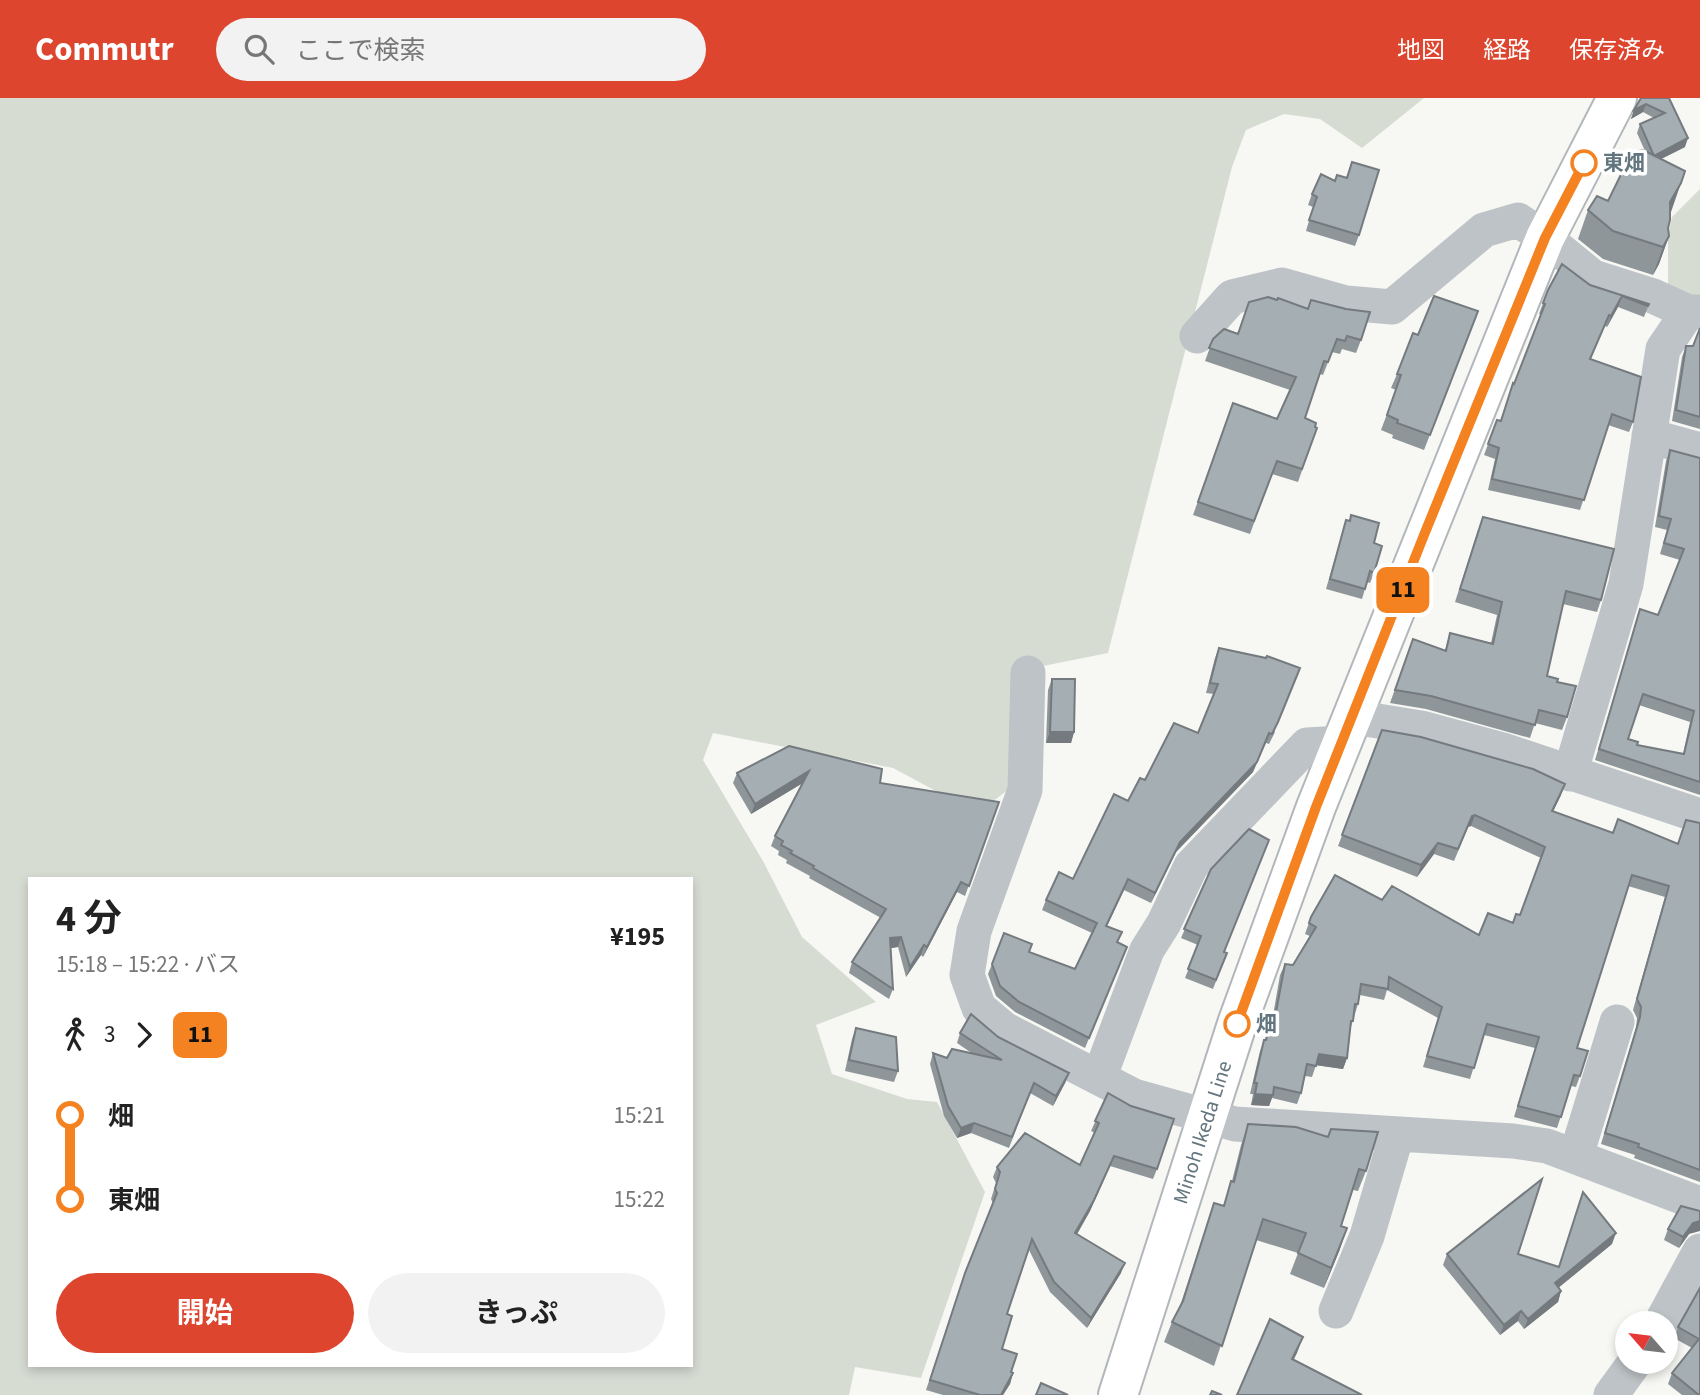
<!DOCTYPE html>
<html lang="ja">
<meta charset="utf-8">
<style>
:root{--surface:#fff;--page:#f2f2f2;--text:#222;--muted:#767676;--accent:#dd452e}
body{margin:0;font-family:"Source Sans 3","Noto Sans JP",sans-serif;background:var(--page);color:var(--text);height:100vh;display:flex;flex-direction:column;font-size:26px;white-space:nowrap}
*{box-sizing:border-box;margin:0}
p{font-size:23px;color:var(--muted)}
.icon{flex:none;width:38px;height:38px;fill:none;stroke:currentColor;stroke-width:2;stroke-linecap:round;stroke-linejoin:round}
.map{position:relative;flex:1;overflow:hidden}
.side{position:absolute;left:28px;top:779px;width:665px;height:490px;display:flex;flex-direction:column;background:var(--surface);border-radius:0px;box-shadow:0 4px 10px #0003}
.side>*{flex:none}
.badge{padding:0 14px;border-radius:10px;font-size:24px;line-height:46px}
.needle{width:46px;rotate:298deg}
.fabs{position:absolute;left:1615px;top:1213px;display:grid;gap:14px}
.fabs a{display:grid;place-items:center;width:63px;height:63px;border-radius:50%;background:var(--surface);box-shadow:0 4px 10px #0003;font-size:35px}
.map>.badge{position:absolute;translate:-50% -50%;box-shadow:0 0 0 4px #fff}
.legs{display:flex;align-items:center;gap:10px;height:77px;padding:0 28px;font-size:23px}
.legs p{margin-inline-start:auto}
.headline{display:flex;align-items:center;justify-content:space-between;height:119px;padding:0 28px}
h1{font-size:38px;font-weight:700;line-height:52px}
.cta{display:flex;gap:14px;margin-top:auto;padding:14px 28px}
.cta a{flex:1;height:80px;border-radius:42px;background:var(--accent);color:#fff;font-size:28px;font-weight:700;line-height:80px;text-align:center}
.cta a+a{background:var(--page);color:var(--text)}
ul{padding:0 28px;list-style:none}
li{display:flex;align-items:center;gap:24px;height:84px;font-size:26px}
li i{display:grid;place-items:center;width:10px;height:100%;margin:0 9px;background:currentColor}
li i::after{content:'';width:18px;height:18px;margin:-9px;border:5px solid;border-radius:50%;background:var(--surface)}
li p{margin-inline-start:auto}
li:first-child i{background:linear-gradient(#0000 50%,currentColor 0)}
li:last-child i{background:linear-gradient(currentColor 50%,#0000 0)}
header{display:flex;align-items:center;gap:42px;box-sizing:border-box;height:98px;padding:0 35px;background:var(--accent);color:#fff}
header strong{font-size:33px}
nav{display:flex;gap:38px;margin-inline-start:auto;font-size:24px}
.search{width:490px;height:63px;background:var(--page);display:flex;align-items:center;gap:18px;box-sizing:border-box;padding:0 24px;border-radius:38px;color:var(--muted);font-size:26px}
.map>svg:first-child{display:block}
.green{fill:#d7dcd3;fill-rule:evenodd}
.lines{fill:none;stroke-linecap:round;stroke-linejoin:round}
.major-casing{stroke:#b1b7ba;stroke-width:42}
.minor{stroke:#bdc3c6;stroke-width:35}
.major{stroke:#fff;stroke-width:38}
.wall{fill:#8e969a;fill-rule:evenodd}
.shaded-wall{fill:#747a7d}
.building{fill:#a5afb3;stroke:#747a7d;stroke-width:2;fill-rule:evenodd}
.line-1-casing{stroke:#fff;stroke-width:16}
.line-1{stroke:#f58220;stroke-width:10}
.stop-1-dot{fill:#fff;stroke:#f58220;stroke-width:3.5}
.labels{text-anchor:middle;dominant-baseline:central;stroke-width:7;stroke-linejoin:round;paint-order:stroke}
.stop-label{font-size:21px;font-weight:bold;fill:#63757e;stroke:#fff;text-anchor:start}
.street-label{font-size:21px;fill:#63757e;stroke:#fff}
</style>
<header>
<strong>Commutr</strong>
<div class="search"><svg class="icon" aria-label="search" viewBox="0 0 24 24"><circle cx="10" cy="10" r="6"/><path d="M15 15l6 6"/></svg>ここで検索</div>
<nav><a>地図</a><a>経路</a><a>保存済み</a></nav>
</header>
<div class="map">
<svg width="1700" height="1297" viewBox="0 0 1700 1297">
<rect width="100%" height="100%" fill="#f7f7f4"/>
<path class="green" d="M 0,0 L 1424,0 L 1362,50 L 1320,21 L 1284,16 L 1246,32 L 1232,69 L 1108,555 L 1018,573 L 1012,689 L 977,715 L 893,670 L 713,635 L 703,662 L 763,763 L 802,839 L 876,904 L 816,927 L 832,976 L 907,1001 L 937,1004 L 985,1094 L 921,1280 L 855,1269 L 849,1297 L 0,1297 ZM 30,780 L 691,780 L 691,1267 L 30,1267 Z
M 1700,91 L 1700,205 L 1668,192 L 1668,138 L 1672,119 Z"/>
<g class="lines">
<defs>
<g id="major">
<path id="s1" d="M 1118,1297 L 1237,926 L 1316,709 L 1545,140 L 1617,0"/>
</g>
</defs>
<use href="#major" class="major-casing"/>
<path class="minor" d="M 1197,238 L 1232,199 L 1282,187 L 1346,205 L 1392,209 L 1484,132 L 1518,122 L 1545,140 L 1593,179 L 1653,198 L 1688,214
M 1649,338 L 1700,352
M 1028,575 L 1025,692 L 974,833 L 967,877 L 979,910 L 1004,931 L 1134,998 L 1235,1026 L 1513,1043 L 1547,1048 L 1700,1106
M 1353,619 L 1421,630 L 1506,653 L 1700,718
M 1570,676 L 1626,486 L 1663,251 L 1688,214 L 1700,214
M 1099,980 L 1147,852 L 1164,825 L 1191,768 L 1307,647 L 1342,645
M 1576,1058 L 1617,924
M 1336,1213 L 1367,1138 L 1397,1036
M 1661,1225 L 1700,1153
M 1611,1297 L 1635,1264"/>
<use href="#major" class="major"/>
</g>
<path class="wall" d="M 1641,0 L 1669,0 L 1685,49 L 1661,61 L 1670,115 L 1668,130 L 1669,138 L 1659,166 L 1653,177 L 1603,161 L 1578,141 L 1588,112 L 1608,103 L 1645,53 L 1637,35 L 1640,26 L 1654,20 L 1643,14 L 1631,21 L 1634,12 Z
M 1352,64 L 1359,137 L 1355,148 L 1306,133 L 1313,109 L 1308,107 L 1312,96 L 1335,83 L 1346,80 Z
M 1590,187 L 1649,206 L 1644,219 L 1618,209 L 1607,229 L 1605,228 L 1590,261 L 1633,324 L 1629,334 L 1608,327 L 1580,412 L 1488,392 L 1495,361 L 1484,357 L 1497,322 L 1500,323 L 1541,217 L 1539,216 L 1543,205 Z
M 1249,204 L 1361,242 L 1356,255 L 1342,251 L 1340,256 L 1332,254 L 1323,277 L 1320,276 L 1305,320 L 1317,330 L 1298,384 L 1272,376 L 1250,436 L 1193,417 L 1233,305 L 1277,321 L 1290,292 L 1205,263 L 1213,241 L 1238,236 Z
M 1478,213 L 1424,352 L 1392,340 L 1393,337 L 1381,332 L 1396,292 L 1391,290 L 1397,276 L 1418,237 Z
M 1700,230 L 1700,331 L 1672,323 L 1682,259 L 1686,248 L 1693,248 Z
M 1670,352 L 1700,360 L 1700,697 L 1595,662 L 1640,511 L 1658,517 L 1680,462 L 1660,456 L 1667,432 L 1655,429 L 1666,363 ZM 1639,607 L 1690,624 L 1683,656 L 1637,647 L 1628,641 Z
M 1346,422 L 1374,445 L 1374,475 L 1370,485 L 1367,484 L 1362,501 L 1326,491 Z
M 1478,432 L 1601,502 L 1597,514 L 1563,506 L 1547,578 L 1557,584 L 1567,619 L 1562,632 L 1535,625 L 1530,640 L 1426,611 L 1390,605 L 1413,541 L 1445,552 L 1450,535 L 1491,545 L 1497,517 L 1455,504 Z
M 1219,550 L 1275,634 L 1269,646 L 1266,645 L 1253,674 L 1176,754 L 1151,805 L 1124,792 L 1107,828 L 1118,845 L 1123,859 L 1085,950 L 1015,914 L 996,898 L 988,876 L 992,866 L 1029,854 L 1075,871 L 1092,835 L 1042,812 L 1046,802 L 1073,781 L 1128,703 L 1145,682 L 1198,635 L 1214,596 L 1206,595 L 1215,560 Z
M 1052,581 L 1074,634 L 1071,645 L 1046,645 L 1048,592 Z
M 1382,632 L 1561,697 L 1553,713 L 1613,735 L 1678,746 L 1700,725 L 1700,1084 L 1634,1060 L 1635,1057 L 1601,1046 L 1636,930 L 1637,920 L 1633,912 L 1665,799 L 1628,788 L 1577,950 L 1580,978 L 1576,989 L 1571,988 L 1557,1030 L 1514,1019 L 1535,950 L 1484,937 L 1470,981 L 1423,969 L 1438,920 L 1387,892 L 1384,902 L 1360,897 L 1358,906 L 1350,932 L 1347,960 L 1343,971 L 1316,967 L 1312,979 L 1305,978 L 1301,995 L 1297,1006 L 1272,1000 L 1269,1008 L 1251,1007 L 1253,996 L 1250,996 L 1260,953 L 1270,929 L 1271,929 L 1280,877 L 1285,866 L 1293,867 L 1310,838 L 1305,836 L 1311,819 L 1382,802 L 1479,837 L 1513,825 L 1520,817 L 1541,760 L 1471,728 L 1468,729 L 1454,763 L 1434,756 L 1417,779 L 1338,748 Z
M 737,675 L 880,685 L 999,704 L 965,798 L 957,794 L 923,859 L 921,857 L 906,879 L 898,849 L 890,850 L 893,891 L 889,901 L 849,875 L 852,864 L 881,820 L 809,780 L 810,778 L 786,765 L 787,762 L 778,757 L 779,753 L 771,748 L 775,738 L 803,685 L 751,716 L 733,685 Z
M 1211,771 L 1224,854 L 1227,855 L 1213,891 L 1185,880 L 1198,847 L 1181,840 Z
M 856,930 L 898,973 L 894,984 L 845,973 L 852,941 Z
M 960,935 L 998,939 L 1069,975 L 1065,985 L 1053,1008 L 1030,995 L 1009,1050 L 971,1035 L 957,1040 L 944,1018 L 930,966 L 933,955 L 947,960 L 973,956 L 957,945 Z
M 1108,995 L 1157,1071 L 1153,1081 L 1110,1068 L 1090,1113 L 1077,1136 L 1121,1175 L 1087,1230 L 1050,1194 L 1029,1152 L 1007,1216 L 1002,1251 L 1011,1274 L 1013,1275 L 1010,1286 L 1003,1297 L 943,1297 L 926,1292 L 965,1175 L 993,1105 L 991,1101 L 996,1085 L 993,1079 L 997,1069 L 1080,1067 L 1095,1035 L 1091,1033 Z
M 1248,1026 L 1366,1073 L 1358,1093 L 1353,1092 L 1341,1128 L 1340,1151 L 1324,1190 L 1290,1176 L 1298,1155 L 1256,1142 L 1214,1268 L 1164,1244 L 1172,1224 L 1180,1208 L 1214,1105 L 1223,1108 L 1232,1083 L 1241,1047 Z
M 1668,1131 L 1689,1136 L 1679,1150 L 1664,1142 Z
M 1612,1146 L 1559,1189 L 1561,1193 L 1558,1204 L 1524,1231 L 1518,1223 L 1500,1237 L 1443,1167 L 1447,1156 L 1518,1156 L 1559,1169 Z
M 1700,1190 L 1700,1297 L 1682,1297 L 1668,1286 L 1672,1275 L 1692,1250 L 1674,1240 L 1678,1229 Z"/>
<path class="shaded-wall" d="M 1646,6 L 1643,14 L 1631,21 L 1634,12 Z
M 1688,40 L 1685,49 L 1651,66 L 1654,58 Z
M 1681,85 L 1671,114 L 1660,132 L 1670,104 Z
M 1669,138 L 1659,166 L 1653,177 L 1663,149 Z
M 1622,198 L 1618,209 L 1607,229 L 1611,218 Z
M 1050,634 L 1074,634 L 1071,645 L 1046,645 Z
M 1269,635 L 1253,674 L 1176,754 L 1151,805 L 1155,795 L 1180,744 Z
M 809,673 L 806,683 L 751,716 L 755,706 Z
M 1565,686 L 1561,697 L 1548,724 L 1552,713 Z
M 1475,717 L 1471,728 L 1468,729 L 1454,763 L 1472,718 Z
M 1438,745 L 1434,756 L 1417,779 L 1421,767 Z
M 1128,781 L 1124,792 L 1102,838 L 1106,828 Z
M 961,784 L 957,794 L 923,859 L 927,849 Z
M 901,839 L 898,849 L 886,851 L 890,840 Z
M 924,847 L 921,857 L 906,879 L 910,869 Z
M 1319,956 L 1347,960 L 1343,971 L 1315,967 Z
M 1069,975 L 1065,985 L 1053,1008 L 1056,998 Z
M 1255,996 L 1273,997 L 1269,1008 L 1251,1007 Z
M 974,1025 L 971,1035 L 957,1040 L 961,1030 Z
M 1114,1058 L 1090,1113 L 1072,1145 L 1075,1135 Z
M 1700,1123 L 1700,1133 L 1689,1136 L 1679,1150 L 1683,1139 L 1693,1125 Z
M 1347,1130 L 1340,1151 L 1324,1190 L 1331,1170 Z
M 1616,1135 L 1612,1146 L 1552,1195 L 1555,1185 Z
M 1125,1165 L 1121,1175 L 1087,1230 L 1091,1220 Z
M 1561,1193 L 1558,1204 L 1524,1231 L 1528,1221 Z
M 1521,1213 L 1518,1223 L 1500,1237 L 1504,1227 Z
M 1303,1239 L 1297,1255 L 1286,1277 L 1292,1261 Z
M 1013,1275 L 1010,1286 L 1003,1297 L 1001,1297 Z"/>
<path class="building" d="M 1641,0 L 1669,0 L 1688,40 L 1654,58 L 1640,26 L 1665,15 L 1646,6 L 1634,12 Z
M 1643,52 L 1685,73 L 1681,85 L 1670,104 L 1670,122 L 1668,130 L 1669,138 L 1663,149 L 1613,133 L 1588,112 L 1597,98 L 1608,103 L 1632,54 Z
M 1352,64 L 1379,72 L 1359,137 L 1309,122 L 1317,99 L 1312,96 L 1321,76 L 1335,83 L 1337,77 L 1347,80 Z
M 1562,166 L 1590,187 L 1649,206 L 1648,208 L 1622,198 L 1611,218 L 1609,217 L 1590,261 L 1641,279 L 1633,324 L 1612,316 L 1584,402 L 1492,381 L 1499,350 L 1488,346 L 1497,322 L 1501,323 L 1513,285 L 1514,286 L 1545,206 L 1543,205 L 1548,192 Z
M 1434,198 L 1478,213 L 1430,337 L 1397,325 L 1398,322 L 1387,317 L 1401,277 L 1397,276 L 1413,235 L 1418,237 Z
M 1268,199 L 1277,202 L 1278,200 L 1308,211 L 1311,202 L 1346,211 L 1370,214 L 1361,242 L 1347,238 L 1345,243 L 1337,241 L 1328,264 L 1324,263 L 1305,320 L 1316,325 L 1315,329 L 1317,330 L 1302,371 L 1277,363 L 1254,423 L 1198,404 L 1233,305 L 1277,321 L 1296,279 L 1209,250 L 1213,241 L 1224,231 L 1238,236 L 1249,204 Z
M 1700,230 L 1700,319 L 1676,312 L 1686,248 L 1693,248 Z
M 1670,352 L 1700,360 L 1700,684 L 1599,651 L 1640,511 L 1658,517 L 1684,451 L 1664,445 L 1671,421 L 1659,418 ZM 1643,596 L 1694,613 L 1684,656 L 1637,647 L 1638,644 L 1628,641 Z
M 1351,417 L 1379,425 L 1374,445 L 1382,448 L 1374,475 L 1370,473 L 1365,491 L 1330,481 L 1346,422 L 1350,423 Z
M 1483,419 L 1614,451 L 1601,502 L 1566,493 L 1547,578 L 1558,581 L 1557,584 L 1576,588 L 1567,619 L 1539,612 L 1535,627 L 1431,598 L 1395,592 L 1413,541 L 1446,553 L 1450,535 L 1493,546 L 1502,504 L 1460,491 Z
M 1219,550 L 1266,560 L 1267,558 L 1300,570 L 1278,624 L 1272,636 L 1269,635 L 1257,664 L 1180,744 L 1155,795 L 1128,781 L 1106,828 L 1122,834 L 1117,844 L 1127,849 L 1089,940 L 1019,904 L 1000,888 L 992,866 L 1004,835 L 1032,846 L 1029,854 L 1075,871 L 1097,825 L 1046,802 L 1059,774 L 1073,781 L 1114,696 L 1128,703 L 1140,680 L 1145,682 L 1174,625 L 1198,635 L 1218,586 L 1210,585 Z
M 1052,581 L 1075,581 L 1074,634 L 1050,634 Z
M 1382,632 L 1421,639 L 1533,671 L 1565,686 L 1552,713 L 1613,735 L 1618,721 L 1678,746 L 1686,722 L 1700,725 L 1700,1072 L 1638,1049 L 1639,1046 L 1605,1035 L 1640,919 L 1641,909 L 1637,901 L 1669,788 L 1632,777 L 1577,950 L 1588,953 L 1580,978 L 1574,977 L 1561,1019 L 1518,1008 L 1539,939 L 1487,926 L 1474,970 L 1427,958 L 1442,909 L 1389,879 L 1388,891 L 1361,886 L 1358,906 L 1355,906 L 1353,923 L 1351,923 L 1347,960 L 1319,956 L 1316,968 L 1307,966 L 1301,995 L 1274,989 L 1273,997 L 1255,996 L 1257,985 L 1254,985 L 1264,942 L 1266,942 L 1270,929 L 1273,930 L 1285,866 L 1293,867 L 1316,829 L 1309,825 L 1311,819 L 1335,777 L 1382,802 L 1392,788 L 1479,837 L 1488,815 L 1513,825 L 1516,816 L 1520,817 L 1545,749 L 1475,717 L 1472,718 L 1458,751 L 1438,745 L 1421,767 L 1342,737 Z
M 789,648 L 882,671 L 880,685 L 999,704 L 969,788 L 961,784 L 927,849 L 924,847 L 910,869 L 901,839 L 890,840 L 893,891 L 852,864 L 886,811 L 813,770 L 814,768 L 790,755 L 792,753 L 781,747 L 783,743 L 775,738 L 809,673 L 755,706 L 737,675 Z
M 1249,731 L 1269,742 L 1224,854 L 1227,855 L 1216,882 L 1188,871 L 1201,838 L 1184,831 L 1211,771 Z
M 971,916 L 998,939 L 1069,975 L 1056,998 L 1034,985 L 1012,1039 L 974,1025 L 961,1030 L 948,1008 L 933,955 L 947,960 L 952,951 L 1002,962 L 960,935 Z
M 856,930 L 896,939 L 898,973 L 849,962 Z
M 1108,995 L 1131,1008 L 1174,1021 L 1157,1071 L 1114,1058 L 1094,1102 L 1075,1135 L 1125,1165 L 1091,1220 L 1054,1184 L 1032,1141 L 1007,1216 L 1012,1218 L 1002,1251 L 1017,1256 L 1011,1274 L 1013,1275 L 1001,1297 L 980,1297 L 930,1282 L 965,1175 L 997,1095 L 995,1091 L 1000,1074 L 997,1069 L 1025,1035 L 1080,1067 L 1099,1025 L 1095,1023 Z
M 1248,1026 L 1296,1029 L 1328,1039 L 1331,1031 L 1378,1034 L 1366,1073 L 1359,1071 L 1341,1128 L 1347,1130 L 1331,1170 L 1298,1155 L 1306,1135 L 1263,1121 L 1222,1248 L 1172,1224 L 1183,1203 L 1214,1105 L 1224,1108 L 1231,1083 L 1234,1084 Z
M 1542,1081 L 1518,1156 L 1559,1169 L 1583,1094 L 1616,1135 L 1555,1185 L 1561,1193 L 1528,1221 L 1521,1213 L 1504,1227 L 1447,1156 Z
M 1681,1108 L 1700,1113 L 1700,1123 L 1693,1125 L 1683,1139 L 1668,1131 Z
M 1700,1190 L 1700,1297 L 1699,1297 L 1672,1275 L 1699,1241 L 1678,1229 Z
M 1270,1221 L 1303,1239 L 1292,1261 L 1362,1297 L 1237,1297 Z
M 1041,1285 L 1068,1297 L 1036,1297 Z
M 1212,1293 L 1222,1297 L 1210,1297 Z"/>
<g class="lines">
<defs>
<path id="line-1" d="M 1237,926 L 1316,709 L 1424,437 L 1545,140 L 1584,65"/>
</defs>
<use href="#line-1" class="line-1-casing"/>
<use href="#line-1" class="line-1"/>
</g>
<g class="stop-1-dot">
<circle cx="1584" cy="65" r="12"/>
<circle cx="1237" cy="926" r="12"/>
</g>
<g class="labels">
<g class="stop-label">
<text x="1603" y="65">東畑</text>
<text x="1256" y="926">畑</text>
</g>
<g class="street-label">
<text stroke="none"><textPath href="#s1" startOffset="276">Minoh Ikeda Line</textPath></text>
</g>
</g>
</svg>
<div class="fabs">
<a><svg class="needle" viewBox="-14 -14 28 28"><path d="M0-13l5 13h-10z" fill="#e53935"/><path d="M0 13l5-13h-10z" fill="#767676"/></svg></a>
</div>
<b class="badge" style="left:1403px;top:492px;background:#f58220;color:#111">11</b>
<section class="side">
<div class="headline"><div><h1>4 分</h1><p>15:18 – 15:22 · バス</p></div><b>¥195</b></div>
<div class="legs"><svg class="icon" aria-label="walk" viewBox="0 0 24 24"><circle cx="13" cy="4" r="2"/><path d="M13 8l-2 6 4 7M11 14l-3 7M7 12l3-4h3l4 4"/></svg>3<svg class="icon" aria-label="forward" viewBox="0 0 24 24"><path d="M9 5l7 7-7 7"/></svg><b class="badge" style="background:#f58220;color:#111">11</b></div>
<ul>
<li><i style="color:#f58220"></i><b>畑</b><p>15:21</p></li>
<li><i style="color:#f58220"></i><b>東畑</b><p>15:22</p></li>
</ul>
<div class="cta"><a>開始</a><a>きっぷ</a></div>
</section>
</div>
